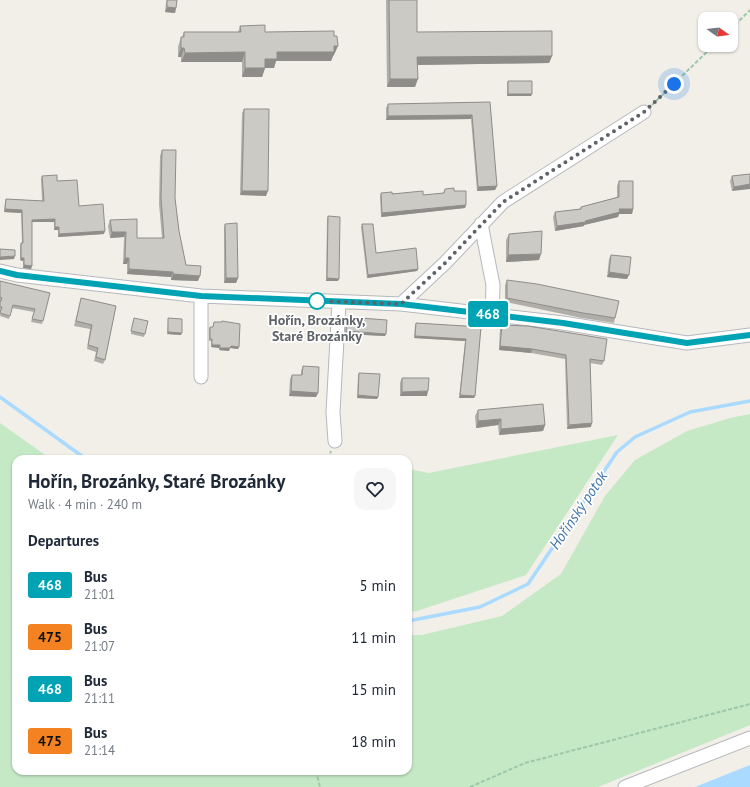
<!DOCTYPE html>
<meta charset="utf-8">
<style>
:root{--surface:#fff;--page:#f6f6f7;--text:#1f2937;--muted:#747a83}
body{margin:0;font-family:"PT Sans",sans-serif;background:var(--page);color:var(--text);height:100vh;display:flex;flex-direction:column;font-size:15px;white-space:nowrap}
*{box-sizing:border-box;margin:0}
p{font-size:13px;color:var(--muted)}
.icon{flex:none;width:22px;height:22px;fill:none;stroke:currentColor;stroke-width:2;stroke-linecap:round;stroke-linejoin:round}
.map{position:relative;flex:1;overflow:hidden}
.panel{position:absolute;left:12px;top:455px;width:400px;height:320px;display:flex;flex-direction:column;background:var(--surface);border-radius:12px;box-shadow:0 1px 3px #0004}
.panel>*{flex:none}
.badge{padding:0 8px;border-radius:3px;font-size:14px;line-height:26px}
.needle{width:26px;rotate:104deg}
.controls{position:absolute;left:698px;top:12px;display:grid;gap:8px}
.controls a{display:grid;place-items:center;width:40px;height:40px;border-radius:8px;background:var(--surface);box-shadow:0 1px 3px #0004;font-size:20px}
.you{position:absolute;width:20px;height:20px;margin:-10px;border:3px solid #fff;border-radius:50%;background:#1a73e8;box-shadow:0 0 0 6px #1a73e833}
.map>.badge{position:absolute;translate:-50% -50%;box-shadow:0 0 0 2px #fff}
h2{padding:0 16px;font-size:15px;line-height:36px}
.round{display:grid;place-items:center;flex:none;width:42px;height:42px;border-radius:12px;background:var(--page)}
.summary{display:flex;align-items:center;justify-content:space-between;height:68px;padding:0 16px}
h1{font-size:19px;font-weight:700;line-height:30px}
ul{padding:0;list-style:none}
li{display:flex;align-items:center;gap:12px;height:52px;padding:0 16px}
li div{flex:1}
li b{display:block;font-size:15px}
li em{font-style:normal}
li .badge{min-width:44px;font-weight:700;text-align:center}
.map>svg:first-child{display:block}
.green{fill:#c5e8c5}
.water{fill:#aadaff}
.lines{fill:none;stroke-linecap:round;stroke-linejoin:round}
.stream{stroke:#aadaff;stroke-width:3.5}
.minor-casing{stroke:#b5b8bc;stroke-width:15}
.path{stroke:#9cc7a9;stroke-width:2;stroke-dasharray:4 2;stroke-linecap:butt}
.minor{stroke:#fff;stroke-width:13}
.wall{fill:#afaea9}
.shaded-wall{fill:#8f8d8a}
.building{fill:#cccac5;stroke:#8f8d8a}
.line-casing{stroke:#fff;stroke-width:9}
.line{stroke:#00a3b4;stroke-width:6}
.walk{stroke:#5f6368;stroke-width:4;stroke-dasharray:0 7.2}
.stop-dot{fill:#fff;stroke:#00a3b4;stroke-width:2}
.labels{text-anchor:middle;dominant-baseline:central;stroke-width:3.5;stroke-linejoin:round;paint-order:stroke}
.stop-label{font-size:14px;font-weight:bold;fill:#5f6368;stroke:#fff}
.water-label{font-size:15px;font-style:italic;fill:#4174aa;stroke:#fff}
</style>
<div class="map">
<svg width="750" height="787" viewBox="0 0 750 787">
<rect width="100%" height="100%" fill="#f1efe8"/>
<path class="green" d="M 750,414 L 750,725 L 598,787 L 0,787 L 0,423 L 51,459 L 16,459 L 16,771 L 408,771 L 408,635 L 422,635 L 502,616 L 561,574 L 605,496 L 635,460 L 687,431 L 730,418 Z
M 618,435 L 526,575 L 417,611 L 408,612 L 408,469 L 429,473 Z"/>
<path class="water" d="M 750,765 L 750,787 L 695,787 Z"/>
<g class="lines">
<path class="stream" d="M 0,397 L 86,459
M 408,621 L 480,607 L 528,584 L 617,452 L 635,437 L 690,412 L 750,401"/>
<defs>
<path id="minor" d="M 481,224 L 493,285 L 492,315
M 0,271 L 17,275 L 201,296 L 401,304 L 563,323 L 687,343 L 750,335
M 401,304 L 445,263 L 503,202 L 644,112
M 201,377 L 201,296
M 335,441 L 333,412 L 339,302
M 625,787 L 750,738"/>
</defs>
<use href="#minor" class="minor-casing"/>
<path class="path" d="M 731,29 L 750,10
M 652,105 L 714,45
M 328,459 L 331,451
M 316,771 L 320,787
M 470,787 L 525,763 L 750,704"/>
<use href="#minor" class="minor"/>
</g>
<path class="wall" d="M 167,0 L 177,0 L 175,13 L 165,12 L 166,3 Z
M 386,0 L 417,0 L 417,32 L 552,56 L 549,63 L 418,65 L 415,87 L 387,87 Z
M 240,26 L 265,32 L 334,55 L 333,56 L 331,61 L 276,61 L 274,68 L 265,68 L 262,77 L 242,77 L 242,62 L 181,62 L 181,57 L 178,57 L 178,47 L 181,37 L 182,37 L 184,32 L 238,32 Z
M 508,81 L 532,94 L 531,96 L 507,96 L 507,83 Z
M 490,102 L 497,186 L 495,190 L 477,191 L 471,119 L 386,120 L 386,108 L 388,104 Z
M 244,109 L 266,196 L 240,195 L 242,113 Z
M 162,150 L 175,198 L 179,231 L 186,265 L 198,281 L 171,280 L 171,277 L 127,274 L 127,264 L 123,264 L 124,237 L 110,238 L 108,226 L 110,220 L 137,238 L 162,238 L 159,204 L 160,156 Z
M 750,174 L 732,191 L 730,181 L 732,176 Z
M 42,176 L 57,181 L 104,234 L 58,237 L 58,230 L 54,230 L 54,222 L 32,222 L 32,266 L 31,269 L 23,268 L 23,261 L 20,260 L 20,246 L 21,243 L 22,243 L 21,213 L 4,212 L 5,202 L 6,199 L 42,201 L 41,179 Z
M 619,181 L 633,209 L 632,214 L 619,214 L 618,217 L 584,225 L 584,226 L 555,231 L 553,217 L 555,212 L 580,209 L 581,207 L 617,197 L 617,186 Z
M 445,189 L 454,191 L 466,205 L 465,208 L 381,217 L 380,197 L 381,193 L 423,195 L 443,193 Z
M 328,216 L 338,281 L 326,281 L 327,219 Z
M 225,224 L 238,278 L 236,283 L 224,283 L 224,228 Z
M 362,224 L 376,253 L 418,269 L 417,271 L 367,278 L 361,227 Z
M 509,234 L 539,260 L 506,262 L 506,240 Z
M 611,255 L 627,279 L 607,277 L 609,259 Z
M 507,280 L 615,318 L 614,323 L 582,318 L 505,302 L 505,285 Z
M 0,281 L 50,293 L 42,324 L 31,322 L 34,312 L 12,308 L 9,319 L 0,316 L 1,311 L 0,310 L 1,301 L 0,301 Z
M 81,298 L 116,306 L 105,360 L 103,364 L 94,361 L 96,352 L 87,349 L 90,329 L 74,326 Z
M 347,317 L 386,334 L 385,336 L 345,334 L 346,320 Z
M 134,318 L 145,334 L 144,337 L 131,334 Z
M 168,318 L 181,335 L 167,334 L 168,320 Z
M 214,322 L 238,349 L 230,348 L 229,351 L 219,350 L 219,348 L 211,347 L 211,341 L 209,341 L 209,329 L 210,327 L 213,327 Z
M 416,323 L 481,327 L 475,396 L 474,398 L 459,398 L 465,341 L 414,338 L 415,325 Z
M 502,325 L 604,361 L 602,365 L 590,363 L 591,427 L 567,429 L 565,359 L 531,353 L 499,350 L 500,328 Z
M 303,366 L 318,393 L 316,397 L 289,396 L 290,379 L 292,375 L 301,375 L 301,371 Z
M 359,373 L 378,397 L 377,399 L 357,398 L 358,375 Z
M 402,378 L 427,396 L 400,396 L 400,383 Z
M 478,410 L 545,425 L 543,431 L 499,435 L 498,425 L 476,428 L 475,416 Z"/>
<path class="shaded-wall" d="M 167,7 L 176,8 L 175,13 L 165,12 Z
M 334,46 L 338,46 L 334,55 L 333,56 L 331,61 L 276,61 L 274,68 L 265,68 L 262,77 L 242,77 L 245,68 L 265,59 L 277,52 Z
M 181,48 L 184,48 L 181,57 L 178,57 Z
M 245,52 L 242,62 L 181,62 L 185,53 Z
M 552,56 L 549,63 L 415,65 L 417,57 Z
M 390,79 L 418,79 L 415,87 L 387,87 Z
M 508,94 L 532,94 L 531,96 L 507,96 Z
M 472,115 L 471,119 L 386,120 L 388,116 Z
M 750,184 L 750,189 L 732,191 L 734,187 Z
M 497,186 L 495,190 L 477,191 L 478,187 Z
M 242,191 L 268,191 L 266,196 L 240,195 Z
M 466,205 L 465,208 L 381,217 L 382,213 Z
M 5,209 L 22,210 L 21,213 L 4,212 Z
M 619,209 L 633,209 L 632,214 L 619,214 L 618,217 L 584,225 L 584,226 L 555,231 L 557,226 L 585,221 Z
M 55,219 L 54,222 L 31,222 L 32,220 Z
M 55,227 L 59,227 L 58,230 L 54,230 Z
M 105,231 L 104,234 L 58,237 L 59,234 Z
M 112,232 L 126,232 L 124,237 L 110,238 Z
M 541,254 L 539,260 L 506,262 L 508,255 Z
M 15,256 L 14,259 L 0,260 L 0,257 Z
M 21,258 L 24,258 L 23,261 L 20,260 Z
M 125,258 L 129,258 L 127,264 L 123,264 Z
M 24,265 L 32,266 L 31,269 L 23,268 Z
M 129,269 L 173,272 L 171,277 L 127,274 Z
M 418,269 L 417,271 L 367,278 L 368,275 Z
M 609,272 L 629,275 L 627,279 L 607,277 Z
M 173,274 L 200,276 L 198,281 L 171,280 Z
M 226,278 L 238,278 L 236,283 L 224,283 Z
M 327,278 L 339,279 L 338,281 L 326,281 Z
M 346,331 L 386,334 L 385,336 L 345,334 Z
M 168,332 L 182,333 L 181,335 L 167,334 Z
M 415,336 L 466,339 L 465,341 L 414,338 Z
M 212,345 L 220,345 L 219,348 L 211,347 Z
M 231,346 L 239,347 L 238,349 L 230,348 Z
M 500,346 L 532,349 L 531,353 L 499,350 Z
M 220,348 L 230,348 L 229,351 L 219,350 Z
M 291,391 L 318,393 L 316,397 L 289,396 Z
M 428,391 L 427,396 L 400,396 L 402,392 Z
M 358,395 L 378,397 L 377,399 L 357,398 Z
M 460,395 L 475,396 L 474,398 L 459,398 Z
M 501,419 L 498,425 L 476,428 L 478,421 Z
M 592,423 L 591,427 L 567,429 L 569,425 Z
M 545,425 L 543,431 L 499,435 L 501,429 Z"/>
<path class="building" d="M 167,0 L 177,0 L 176,8 L 167,7 Z
M 389,0 L 417,0 L 417,32 L 552,31 L 552,56 L 417,57 L 418,79 L 390,79 Z
M 265,25 L 265,32 L 334,31 L 334,36 L 337,36 L 338,46 L 334,46 L 334,52 L 277,52 L 277,59 L 265,59 L 265,68 L 245,68 L 245,52 L 185,53 L 184,48 L 181,48 L 181,37 L 184,37 L 184,32 L 241,32 L 240,26 Z
M 508,81 L 532,81 L 532,94 L 508,94 Z
M 490,102 L 497,186 L 478,187 L 472,115 L 388,116 L 388,104 Z
M 244,109 L 269,109 L 268,191 L 242,191 Z
M 162,150 L 176,150 L 175,198 L 179,231 L 186,265 L 201,266 L 200,276 L 173,274 L 173,272 L 129,269 L 129,258 L 125,258 L 126,232 L 112,232 L 110,220 L 137,219 L 137,238 L 164,238 L 161,198 Z
M 750,174 L 750,184 L 734,187 L 732,176 Z
M 57,175 L 57,181 L 77,180 L 79,206 L 103,204 L 105,231 L 59,234 L 59,227 L 55,227 L 55,219 L 32,220 L 32,266 L 24,265 L 24,258 L 21,258 L 21,243 L 23,243 L 22,210 L 5,209 L 6,199 L 44,201 L 42,176 Z
M 619,181 L 633,181 L 633,209 L 619,209 L 620,212 L 585,221 L 586,222 L 557,226 L 555,212 L 581,209 L 581,207 L 619,197 Z
M 454,188 L 454,191 L 466,191 L 466,205 L 382,213 L 381,193 L 392,192 L 392,194 L 423,191 L 423,195 L 444,193 L 445,189 Z
M 328,216 L 340,217 L 339,279 L 327,278 Z
M 237,223 L 238,278 L 226,278 L 225,224 Z
M 362,224 L 373,224 L 376,253 L 416,248 L 418,269 L 368,275 Z
M 542,231 L 541,254 L 508,255 L 509,234 Z
M 0,249 L 15,250 L 15,256 L 0,257 Z
M 611,255 L 631,257 L 629,275 L 609,272 Z
M 507,280 L 537,284 L 619,301 L 615,318 L 583,313 L 507,298 Z
M 0,281 L 50,293 L 43,321 L 32,319 L 35,309 L 13,305 L 10,316 L 0,313 L 2,307 L 0,307 L 0,303 L 2,298 L 0,297 Z
M 81,298 L 116,306 L 105,360 L 96,357 L 98,348 L 88,345 L 92,325 L 76,321 Z
M 347,317 L 387,320 L 386,334 L 346,331 Z
M 134,318 L 148,321 L 145,334 L 131,331 Z
M 168,318 L 182,319 L 182,333 L 168,332 Z
M 222,321 L 240,324 L 239,347 L 231,346 L 230,348 L 220,348 L 220,345 L 212,345 L 212,339 L 210,339 L 210,327 L 213,327 L 214,322 L 222,322 Z
M 416,323 L 481,327 L 475,396 L 460,395 L 466,339 L 415,336 Z
M 502,325 L 528,326 L 607,339 L 604,361 L 590,359 L 592,423 L 569,425 L 566,355 L 532,349 L 500,346 Z
M 303,366 L 319,367 L 318,393 L 291,391 L 292,375 L 302,375 Z
M 359,373 L 380,374 L 378,397 L 358,395 Z
M 402,378 L 429,378 L 428,391 L 402,392 Z
M 543,404 L 545,425 L 501,429 L 501,419 L 478,421 L 478,410 Z"/>
<g class="lines">
<defs>
<path id="line" d="M 0,271 L 17,275 L 201,296 L 401,304 L 563,323 L 687,343 L 750,335"/>
</defs>
<use href="#line" class="line-casing"/>
<use href="#line" class="line"/>
<path class="walk" d="M 317,301 L 401,304 L 445,263 L 503,202 L 644,112 L 674,84"/>
</g>
<circle class="stop-dot" cx="317" cy="301" r="8"/>
<g class="labels">
<g class="stop-label">
<text x="317" y="320">Hořín, Brozánky,<tspan x="317" dy="16">Staré Brozánky</tspan></text>
</g>
<g class="water-label">
<text transform="translate(578 510) rotate(-56)">Hořínský potok</text>
</g>
</g>
</svg>
<div class="controls">
<a><svg class="needle" viewBox="-14 -14 28 28"><path d="M0-13l5 13h-10z" fill="#e53935"/><path d="M0 13l5-13h-10z" fill="#747a83"/></svg></a>
</div>
<div class="you" style="left:674px;top:84px"></div>
<b class="badge" style="left:488px;top:314px;background:#00a3b4;color:#fff">468</b>
<section class="panel">
<div class="summary"><div><h1>Hořín, Brozánky, Staré Brozánky</h1><p>Walk · 4 min · 240 m</p></div><a class="round"><svg class="icon" aria-label="heart" viewBox="0 0 24 24"><path d="M12 20l-8-8c-3-5 5-10 8-4 3-6 11-1 8 4z"/></svg></a></div>
<h2>Departures</h2>
<ul>
<li><span class="badge" style="background:#00a3b4;color:#fff">468</span><div><b>Bus</b><p>21:01</p></div><em>5 min</em></li>
<li><span class="badge" style="background:#f58220;color:#111">475</span><div><b>Bus</b><p>21:07</p></div><em>11 min</em></li>
<li><span class="badge" style="background:#00a3b4;color:#fff">468</span><div><b>Bus</b><p>21:11</p></div><em>15 min</em></li>
<li><span class="badge" style="background:#f58220;color:#111">475</span><div><b>Bus</b><p>21:14</p></div><em>18 min</em></li>
</ul>
</section>
</div>
